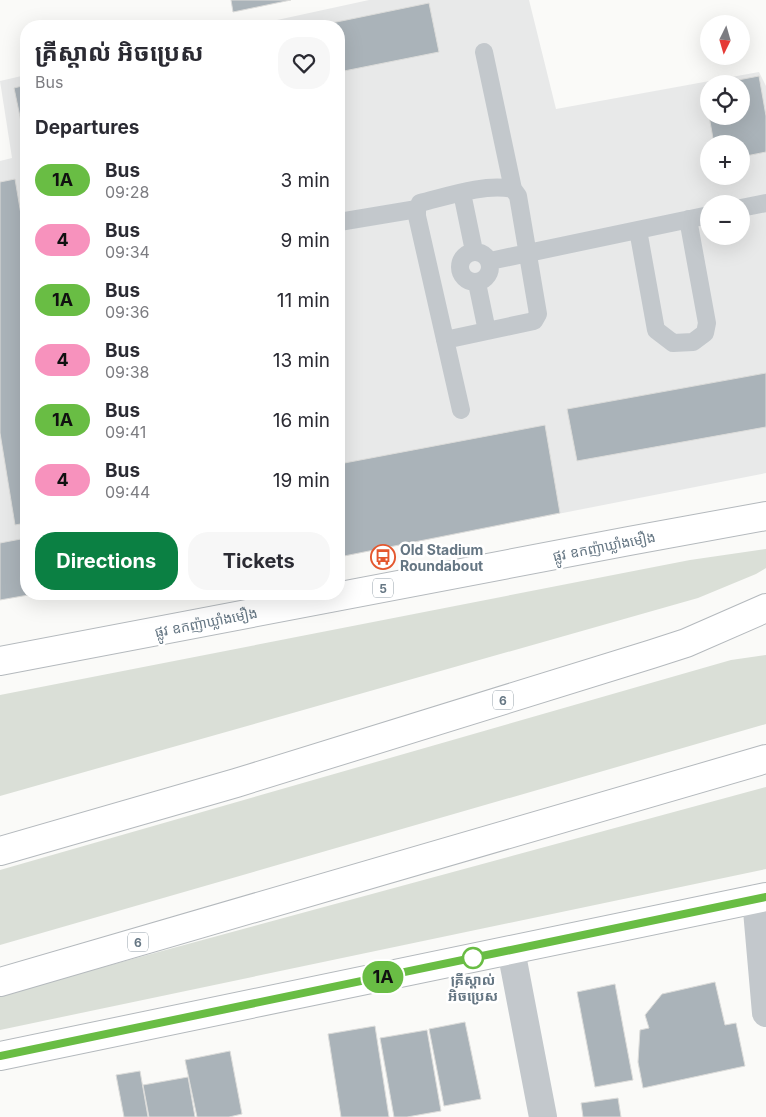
<!DOCTYPE html>
<meta charset="utf-8">
<style>
:root{--surface:#fff;--page:#f7f7f7;--text:#2b2b33;--muted:#7c7c81;--accent:#0b8043}
body{margin:0;font-family:Inter,"Noto Sans Khmer",sans-serif;background:var(--page);color:var(--text);height:100vh;display:flex;flex-direction:column;font-size:19px;white-space:nowrap}
*{box-sizing:border-box;margin:0}
p{font-size:16px;color:var(--muted)}
.icon{flex:none;width:28px;height:28px;fill:none;stroke:currentColor;stroke-width:2;stroke-linecap:round;stroke-linejoin:round}
.map{position:relative;flex:1;overflow:hidden}
.drawer{position:absolute;left:20px;top:20px;width:325px;height:580px;display:flex;flex-direction:column;background:var(--surface);border-radius:20px;box-shadow:0 5px 20px #0002}
.drawer>*{flex:none}
.badge{padding:0 10px;border-radius:16px;font-size:18px;line-height:32px}
.needle{width:32px;rotate:185deg}
.fabs{position:absolute;left:700px;top:15px;display:grid;gap:10px}
.fabs a{display:grid;place-items:center;width:50px;height:50px;border-radius:50%;background:var(--surface);box-shadow:0 5px 20px #0002;font-size:25px}
.map>.badge{position:absolute;translate:-50% -50%;box-shadow:0 0 0 2px #fff}
h2{padding:0 15px;font-size:19px;line-height:45px}
.round{display:grid;place-items:center;flex:none;width:52px;height:52px;border-radius:20px;background:var(--page)}
.overview{display:flex;align-items:center;justify-content:space-between;height:85px;padding:0 15px}
h1{font-size:24px;font-weight:700;line-height:38px}
.action{display:flex;gap:10px;margin-top:auto;padding:10px 15px}
.action a{flex:1;height:58px;border-radius:20px;background:var(--accent);color:#fff;font-size:20px;font-weight:700;line-height:58px;text-align:center}
.action a+a{background:var(--page);color:var(--text)}
ul{padding:0;list-style:none}
li{display:flex;align-items:center;gap:15px;height:60px;padding:0 15px}
li div{flex:1}
li b{display:block;font-size:19px}
li em{font-style:normal}
li .badge{min-width:55px;font-weight:700;text-align:center}
.map>svg:first-child{display:block}
.built{fill:#e8e9e9;fill-rule:evenodd}
.green{fill:#dadfd7}
.building{fill:#aab3b9;stroke:#dcdcda}
.lines{fill:none;stroke-linecap:round;stroke-linejoin:round}
.trunk-casing{stroke:#b4b9bd;stroke-width:30}
.service{stroke:#c3c8cc;stroke-width:18}
.minor{stroke:#c3c8cc;stroke-width:28}
.trunk{stroke:#fff;stroke-width:28}
.line-casing{stroke:#fff;stroke-width:11}
.line{stroke:#69bd44;stroke-width:8}
.stop-dot{fill:#fff;stroke:#69bd44;stroke-width:2.5}
.labels{text-anchor:middle;dominant-baseline:central;stroke-width:5;stroke-linejoin:round;paint-order:stroke}
.shield{fill:#fff;stroke:#939fa8;stroke-width:1}
.shield-label{font-size:12px;font-weight:bold;fill:#657683}
.street-label{font-size:14px;fill:#657683;stroke:#fff}
.poi-label{font-size:14px;font-weight:bold;fill:#657683;stroke:#fff;text-anchor:start}
.stop-label{font-size:14px;font-weight:bold;fill:#657683;stroke:#fff}
</style>
<div class="map">
<svg width="766" height="1117" viewBox="0 0 766 1117">
<rect width="100%" height="100%" fill="#fafaf8"/>
<path class="built" d="M 369,0 L 529,0 L 556,109 L 759,72 L 766,86 L 766,473 L 339,557 L 339,26 L 249,26 ZM 709,84 L 741,84 L 741,116 L 709,116 ZM 709,144 L 741,144 L 741,176 L 709,176 ZM 709,204 L 741,204 L 741,236 L 709,236 Z
M 26,75 L 26,594 L 34,594 L 0,600 L 0,161 L 12,158 L 0,81 Z"/>
<path class="green" d="M 766,549 L 766,568 L 756,574 L 698,598 L 0,796 L 0,695 L 690,560 Z
M 766,655 L 766,724 L 0,945 L 0,870 L 731,660 Z
M 766,787 L 766,869 L 0,1030 L 0,995 Z"/>
<path class="building" d="M 231,0 L 291,0 L 233,12 Z
M 429,3 L 439,52 L 339,72 L 339,26 L 317,26 Z
M 759,76 L 766,116 L 766,152 L 741,157 L 741,144 L 714,144 L 709,116 L 741,116 L 741,84 L 717,84 Z
M 26,85 L 26,136 L 24,136 L 14,88 Z
M 709,85 L 709,115 L 704,86 Z
M 15,179 L 26,244 L 26,523 L 15,525 L 0,433 L 0,182 Z
M 766,373 L 766,427 L 577,461 L 567,409 Z
M 545,425 L 560,513 L 339,557 L 339,464 Z
M 26,538 L 26,594 L 34,594 L 0,600 L 0,543 Z
M 715,982 L 725,1025 L 736,1023 L 745,1066 L 643,1088 L 638,1062 L 640,1030 L 649,1028 L 645,1015 L 662,994 Z
M 615,984 L 633,1080 L 595,1087 L 577,992 Z
M 465,1022 L 481,1099 L 444,1106 L 429,1029 Z
M 375,1026 L 389,1117 L 341,1117 L 328,1034 Z
M 427,1030 L 441,1111 L 407,1117 L 394,1117 L 380,1038 Z
M 230,1051 L 242,1114 L 229,1117 L 197,1117 L 185,1060 Z
M 140,1071 L 148,1117 L 124,1117 L 116,1075 Z
M 188,1077 L 195,1117 L 149,1117 L 143,1085 Z
M 618,1098 L 621,1117 L 583,1117 L 581,1103 Z"/>
<g class="lines">
<defs>
<path id="trunk" d="M 0,661 L 629,541 L 766,516
M 0,851 L 236,783 L 652,654 L 686,643 L 766,608
M 0,982 L 766,759
M 0,1056 L 766,897"/>
</defs>
<use href="#trunk" class="trunk-casing"/>
<path class="service" d="M 484,52 L 513,189
M 462,193 L 474,251
M 741,208 L 766,203
M 339,222 L 417,209
M 638,230 L 656,330 L 673,343 L 693,342 L 705,333 L 707,323 L 688,219
M460 267a15 15 0 1 1 30 0a15 15 0 1 1-30 0Z
M 490,261 L 709,215
M 477,283 L 487,331
M 445,340 L 534,321 L 538,314 L 518,196 L 513,189 C 485,183 448,196 420,203 L 417,209 L 417,216 L 461,410"/>
<path class="minor" d="M 756,899 L 766,1013
M 511,950 L 543,1117"/>
<use href="#trunk" class="trunk"/>
</g>
<g class="lines">
<defs>
<path id="line" d="M 0,1056 L 766,897"/>
</defs>
<use href="#line" class="line-casing"/>
<use href="#line" class="line"/>
</g>
<defs>
<symbol id="bus-ring" viewBox="-11 -11 22 22"><circle r="9.5" fill="#fff" stroke="#e4572e" stroke-width="1.5"/><path d="M-5-6H5V4H4V6H2V4H-2V6H-4V4H-5ZM-3.5-4V0h7V-4ZM-3.5 1.2v1.5H-2V1.2ZM2 1.2v1.5H3.5V1.2Z" fill="#e4572e"/></symbol>
</defs>
<g fill-rule="evenodd">
<use href="#bus-ring" x="369" y="543" width="28" height="28"/>
</g>
<circle class="stop-dot" cx="473" cy="958" r="10"/>
<g class="labels">
<g class="shield">
<rect x="373" y="578.5" width="20" height="19" rx="4"/>
<rect x="493" y="690.5" width="20" height="19" rx="4"/>
<rect x="128" y="932.5" width="20" height="19" rx="4"/>
</g>
<g class="shield-label">
<text x="383" y="588">5</text>
<text x="503" y="700">6</text>
<text x="138" y="942">6</text>
</g>
<g class="street-label">
<text transform="translate(604 546) rotate(-11)">ផ្លូវ ឧកញ៉ាឃ្លាំងមឿង</text>
<text transform="translate(206 622) rotate(-11)">ផ្លូវ ឧកញ៉ាឃ្លាំងមឿង</text>
</g>
<g class="poi-label">
<text x="400" y="549">Old Stadium<tspan x="400" dy="16">Roundabout</tspan></text>
</g>
<g class="stop-label">
<text x="473" y="979">គ្រីស្តាល់<tspan x="473" dy="16">អិចប្រេស</tspan></text>
</g>
</g>
</svg>
<div class="fabs">
<a><svg class="needle" viewBox="-14 -14 28 28"><path d="M0-13l5 13h-10z" fill="#e53935"/><path d="M0 13l5-13h-10z" fill="#7c7c81"/></svg></a>
<a><svg class="icon" aria-label="locate" viewBox="0 0 24 24"><circle cx="12" cy="12" r="6"/><path d="M12 2v4M12 18v4M2 12h4M18 12h4"/></svg></a>
<a>+</a>
<a>−</a>
</div>
<b class="badge" style="left:383px;top:977px;background:#69bd44;color:#111">1A</b>
<section class="drawer">
<div class="overview"><div><h1>គ្រីស្តាល់ អិចប្រេស</h1><p>Bus</p></div><a class="round"><svg class="icon" aria-label="heart" viewBox="0 0 24 24"><path d="M12 20l-8-8c-3-5 5-10 8-4 3-6 11-1 8 4z"/></svg></a></div>
<h2>Departures</h2>
<ul>
<li><span class="badge" style="background:#69bd44;color:#111">1A</span><div><b>Bus</b><p>09:28</p></div><em>3 min</em></li>
<li><span class="badge" style="background:#f792bd;color:#111">4</span><div><b>Bus</b><p>09:34</p></div><em>9 min</em></li>
<li><span class="badge" style="background:#69bd44;color:#111">1A</span><div><b>Bus</b><p>09:36</p></div><em>11 min</em></li>
<li><span class="badge" style="background:#f792bd;color:#111">4</span><div><b>Bus</b><p>09:38</p></div><em>13 min</em></li>
<li><span class="badge" style="background:#69bd44;color:#111">1A</span><div><b>Bus</b><p>09:41</p></div><em>16 min</em></li>
<li><span class="badge" style="background:#f792bd;color:#111">4</span><div><b>Bus</b><p>09:44</p></div><em>19 min</em></li>
</ul>
<div class="action"><a>Directions</a><a>Tickets</a></div>
</section>
</div>
